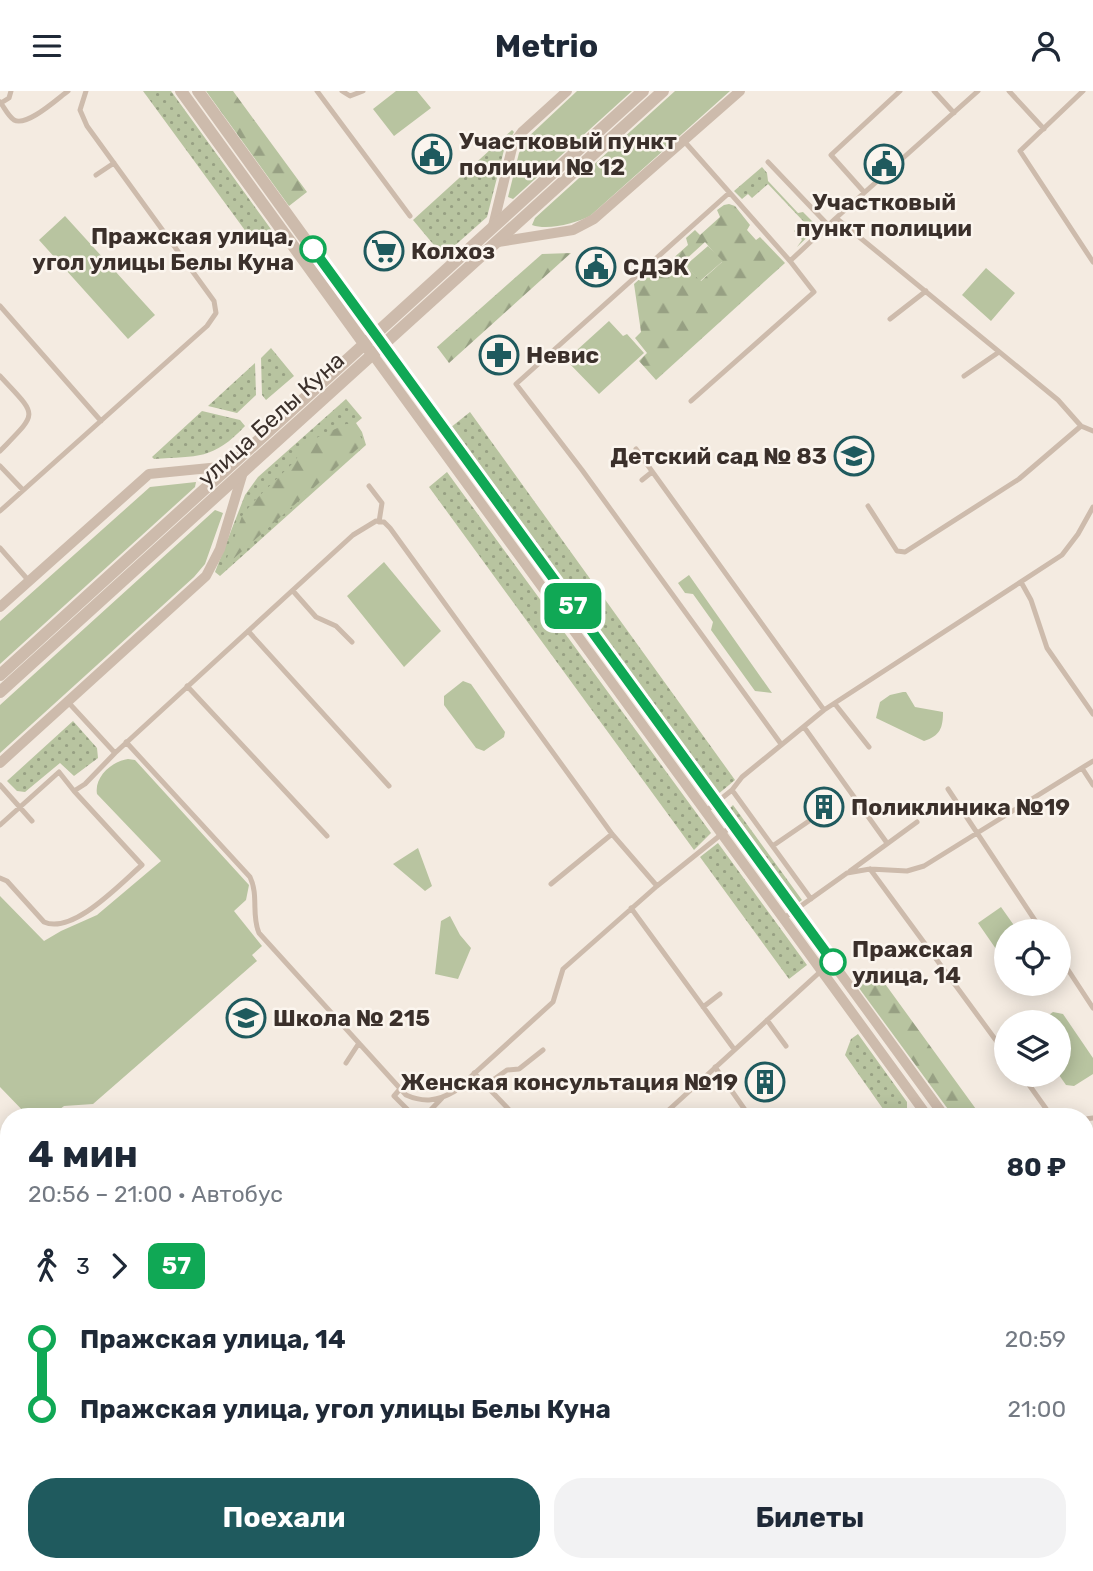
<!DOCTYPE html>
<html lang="ru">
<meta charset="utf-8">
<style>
:root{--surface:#fff;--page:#f2f2f3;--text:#1f2937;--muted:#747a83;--accent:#1f5a5e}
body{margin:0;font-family:Rubik,sans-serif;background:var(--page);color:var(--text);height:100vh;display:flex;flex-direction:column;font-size:26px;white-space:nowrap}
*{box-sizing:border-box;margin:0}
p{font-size:23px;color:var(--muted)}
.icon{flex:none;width:38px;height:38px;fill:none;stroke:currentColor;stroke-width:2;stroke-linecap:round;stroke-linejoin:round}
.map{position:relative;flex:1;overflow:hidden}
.drawer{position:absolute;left:0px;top:1017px;width:1094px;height:464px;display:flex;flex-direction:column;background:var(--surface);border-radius:28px 28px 0 0;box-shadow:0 4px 18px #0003}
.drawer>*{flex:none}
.badge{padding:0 14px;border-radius:10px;font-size:24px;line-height:46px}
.tools{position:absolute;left:994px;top:828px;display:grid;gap:14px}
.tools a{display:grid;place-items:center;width:77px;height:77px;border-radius:50%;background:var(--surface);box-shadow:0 4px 18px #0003;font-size:35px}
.map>.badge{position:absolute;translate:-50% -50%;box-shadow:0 0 0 4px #fff}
.legs{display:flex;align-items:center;gap:10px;height:77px;padding:0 28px;font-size:23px}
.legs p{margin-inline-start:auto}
.overview{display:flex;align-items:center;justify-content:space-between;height:119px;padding:0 28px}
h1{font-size:38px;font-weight:700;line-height:52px}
.action{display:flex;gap:14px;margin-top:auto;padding:14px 28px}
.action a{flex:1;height:80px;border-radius:28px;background:var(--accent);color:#fff;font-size:28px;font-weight:700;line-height:80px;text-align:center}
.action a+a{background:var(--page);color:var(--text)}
ul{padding:0 28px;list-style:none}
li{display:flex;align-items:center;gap:24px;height:70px;font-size:26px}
li i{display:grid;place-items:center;width:10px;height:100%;margin:0 9px;background:currentColor}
li i::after{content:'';width:18px;height:18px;margin:-9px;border:5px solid;border-radius:50%;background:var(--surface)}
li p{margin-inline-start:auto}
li:first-child i{background:linear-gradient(#0000 50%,currentColor 0)}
li:last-child i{background:linear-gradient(currentColor 50%,#0000 0)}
header{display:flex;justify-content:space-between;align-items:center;height:91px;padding:0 28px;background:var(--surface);font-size:32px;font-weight:700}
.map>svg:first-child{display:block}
.grass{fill:url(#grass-dots)}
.forest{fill:url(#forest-firs);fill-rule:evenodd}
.green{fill:#b8c4a0}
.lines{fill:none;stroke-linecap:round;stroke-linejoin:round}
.service{stroke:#cdbbac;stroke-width:5}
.minor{stroke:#cdbbac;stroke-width:10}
.tertiary{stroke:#cdbbac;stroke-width:12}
.line-1-casing{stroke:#fff;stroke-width:16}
.line-1{stroke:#10a855;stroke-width:10}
.stop-1-dot{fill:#fff;stroke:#10a855;stroke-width:3.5}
.labels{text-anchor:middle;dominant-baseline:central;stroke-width:5;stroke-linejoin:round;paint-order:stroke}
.poi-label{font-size:23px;font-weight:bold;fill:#3b302b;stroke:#fbf5ee;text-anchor:start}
.stop-label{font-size:23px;font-weight:bold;fill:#3b302b;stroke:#fbf5ee;text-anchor:end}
.street-label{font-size:23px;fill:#3b302b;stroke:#fbf5ee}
</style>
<header><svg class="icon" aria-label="menu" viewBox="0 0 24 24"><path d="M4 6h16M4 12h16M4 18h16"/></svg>Metrio<svg class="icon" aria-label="person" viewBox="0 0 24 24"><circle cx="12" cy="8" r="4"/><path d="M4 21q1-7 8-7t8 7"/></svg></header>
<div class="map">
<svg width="1093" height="1480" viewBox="0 0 1093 1480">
<defs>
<pattern id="grass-dots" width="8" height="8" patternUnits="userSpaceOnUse" patternTransform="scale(1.75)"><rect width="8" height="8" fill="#b8c4a0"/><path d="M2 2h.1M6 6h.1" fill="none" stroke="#97a083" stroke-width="1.8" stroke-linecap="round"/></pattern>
<pattern id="forest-firs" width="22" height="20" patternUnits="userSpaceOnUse" patternTransform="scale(1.75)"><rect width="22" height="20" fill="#b8c4a0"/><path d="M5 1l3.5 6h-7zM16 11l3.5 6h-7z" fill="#97a083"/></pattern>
</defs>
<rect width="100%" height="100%" fill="#f4ebe1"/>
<path class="grass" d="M 143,0 L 171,0 L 273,141 L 255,153 Z
M 512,39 L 514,41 L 504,59 L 487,126 L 443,165 L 413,129 Z
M 762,76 L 767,82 L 768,90 L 798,122 L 803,121 L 816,134 L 816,138 L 797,156 L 802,149 L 794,140 L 804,131 L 768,93 L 752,107 L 748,103 L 742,108 L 734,100 Z
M 271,257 L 294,285 L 266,309 L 262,304 L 261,267 Z
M 255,272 L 256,304 L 237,322 L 208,315 Z
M 346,308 L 362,327 L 356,332 L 362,341 L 366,354 L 220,485 L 215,481 L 245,404 L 258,386 Z
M 202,320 L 240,329 L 245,335 C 213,369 198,365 154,368 L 152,366 Z
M 470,321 L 735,689 L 717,704 L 450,337 Z
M 447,381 L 711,742 L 694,759 L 429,396 Z
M 73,630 L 97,657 L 98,667 L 74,685 L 60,672 L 25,701 L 17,700 L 7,690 Z
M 733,714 L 802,809 L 797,813 L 728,719 Z
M 718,752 L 807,874 L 789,888 L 700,766 Z
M 858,943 L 907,1011 L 907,1017 L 903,1025 L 888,1025 L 845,964 L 851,948 Z"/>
<path class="forest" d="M 206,0 L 233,0 L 307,101 L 289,115 Z
M 729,113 L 735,115 L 750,134 L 747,139 L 756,149 L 760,146 L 785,172 L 656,289 L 639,270 L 647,262 L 635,247 L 641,241 L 634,193 L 653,176 L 661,178 L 688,154 L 686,147 L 695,139 L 700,144 L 720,126 L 717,119 L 724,114 ZM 705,151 L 722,171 L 701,190 L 683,171 Z
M 571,162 L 449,272 L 437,256 L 542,163 Z
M 346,333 L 353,333 L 362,348 L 363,353 L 231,470 L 227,467 L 242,425 L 253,411 L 293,372 L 304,357 L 318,346 Z
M 875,879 L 981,1025 L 953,1025 L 856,893 Z
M 0,1433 L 9,1436 L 9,1472 L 64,1472 L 65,1478 L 59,1480 L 0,1480 Z"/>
<path class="green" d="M 396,0 L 417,0 L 431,17 L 394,45 L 373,18 Z
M 577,0 L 632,0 L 513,108 L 508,106 L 519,62 L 526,48 Z
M 675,0 L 730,0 L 590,125 C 576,132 548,140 532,134 L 535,127 Z
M 65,125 L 155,224 L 128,248 L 39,149 Z
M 708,155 L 723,170 L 700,190 L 686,174 Z
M 986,177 L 1015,202 L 991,230 L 962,204 Z
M 609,230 L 623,245 L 627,243 L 644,262 L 599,303 L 566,269 Z
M 196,391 L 195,396 L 0,573 L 0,530 L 150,396 Z
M 215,419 L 223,422 L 205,473 L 194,486 L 0,662 L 0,614 Z
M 384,471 L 441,540 L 404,576 L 347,505 Z
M 689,484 L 772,602 L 755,600 L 711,539 L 713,531 L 693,503 L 685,502 L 678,492 Z
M 463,590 L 471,593 L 505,641 L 504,646 L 484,660 L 476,657 L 444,614 L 444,605 Z
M 903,601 L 906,601 L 915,616 L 943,621 C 943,637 940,645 924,650 L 876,627 L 880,611 L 890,604 Z
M 128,668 L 135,669 L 249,794 L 246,809 L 234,820 L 262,855 L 252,864 L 257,870 L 93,1013 L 64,1015 L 51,1025 L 28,1025 L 0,996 L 0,805 L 44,850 L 61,840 L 97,824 L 161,770 L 97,703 C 94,686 112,670 128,668 Z
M 418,757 L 432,795 L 425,800 L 393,773 Z
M 1001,816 L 1018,840 L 1006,840 L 1006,851 L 996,858 L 978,832 Z
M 450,825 L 460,844 L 471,857 L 458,888 L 435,883 L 441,830 Z
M 1053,921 L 1063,923 L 1093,967 L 1093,983 L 1074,995 L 1066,994 L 1059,984 L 1059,931 L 1039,931 Z
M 292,1472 L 409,1472 L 399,1480 L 282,1480 Z
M 545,1472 L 760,1472 L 751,1480 L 553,1480 Z"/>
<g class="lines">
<path class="service" d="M 317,0 L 410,125
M 342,0 L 350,5 L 363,0
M 934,0 L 954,22
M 1009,0 L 1044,38
M 1083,0 L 1020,60 L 1093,171
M 0,11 C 4,16 8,25 14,29 C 27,36 57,8 68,0
M 1,12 L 9,7 L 11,0
M 684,50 L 790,170 L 836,127 L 1058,309 L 1081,335 L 1093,340
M 768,71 L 828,134
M 96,84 L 114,72
M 864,101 L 831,64 L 900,0
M 729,102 L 516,293 L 582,379 L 781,653
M 836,127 L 978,0
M 0,215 L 101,330
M 890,228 L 926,200
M 0,285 C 38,326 39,320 0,360
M 964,285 L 999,261
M 691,310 L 814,201 L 790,170
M 636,358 L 824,619
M 0,375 L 23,399
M 642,389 L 652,381
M 369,395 L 382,412 L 379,431
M 868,415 L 897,460 L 905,461 L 1019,388 L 1081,335
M 0,420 L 207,235 L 216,222 L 214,210 L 87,35 L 80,19 L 86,0
M 0,457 L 29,490
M 1021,491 L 1031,509 L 1047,557 L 1093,623
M 293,500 L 316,526 L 336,535 L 352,551
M 248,540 L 389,695
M 187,595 L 327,745
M 68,611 L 115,662 L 353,444 L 376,430 L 384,431 L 390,437 L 612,743 L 657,795
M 835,613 L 869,656
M 804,636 L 887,752
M 126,651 L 250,786 C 259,805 251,824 259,842 L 406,1004 C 424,1012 438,1010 455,1000 L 553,911 L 563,878 L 657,795 L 733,734
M 1082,677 L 1093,694
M 0,694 L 32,730
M 948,698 L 1042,840
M 732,699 L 811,808
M 706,720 L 732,699 L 742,686 L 824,619 L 1062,464 L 1078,443 L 1093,416
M 0,734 L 59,681 L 74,700
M 774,754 L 809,730
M 870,778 L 1006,963
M 850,780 L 917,731
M 0,787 L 7,790 L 44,831 C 73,844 121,792 142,774 L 74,700 L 85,693 L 115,662
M 551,793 L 612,743
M 631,817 L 734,958
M 784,827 L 847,782 L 870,778 L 907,780 L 924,775 L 1093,670
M 1059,865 L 1093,917
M 703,916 L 720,903
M 767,929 L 786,955
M 346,972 L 359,952
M 715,976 L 750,1026
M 474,982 L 516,1026
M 1022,984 L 1052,1026
M 486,994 L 507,979 L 519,978 L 543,959
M 400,998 L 394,1005 L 415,1026
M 424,1026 L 442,1007
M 661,1026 L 832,870
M 1085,1028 L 1093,1027
M 1085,1033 L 1093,1044
M 0,1064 L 9,1068
M 0,1338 L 9,1343
M 1085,1347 L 1093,1360
M 1088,1394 L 1093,1390
M 0,1410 L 9,1403
M 203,1472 L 211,1480
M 539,1472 L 547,1480
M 671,1472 L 678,1480
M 917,1472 L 923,1480
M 246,1480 L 255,1472
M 865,1480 L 868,1472
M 975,1480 L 986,1472
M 1081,1480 L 1093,1469"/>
<path class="minor" d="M 493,135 L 513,53 L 522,41 L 567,0
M 498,151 L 573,139 L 594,128 L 740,0
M 383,255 L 945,1026
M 373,264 L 928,1026
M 0,516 L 149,383 L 230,375
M 0,672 L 206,485 L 220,458 L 243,381
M 1085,1217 L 1093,1228
M 1085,1239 L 1093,1250
M 797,1480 L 806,1472"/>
<path class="tertiary" d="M 181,0 L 368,258
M 198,0 L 378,249
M 0,584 L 643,0
M 0,601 L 663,0"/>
</g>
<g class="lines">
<defs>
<path id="line-1" d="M 313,158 L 833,871"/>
</defs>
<use href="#line-1" class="line-1-casing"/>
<use href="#line-1" class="line-1"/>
</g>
<defs>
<symbol id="civic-ring" viewBox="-11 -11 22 22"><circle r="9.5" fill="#fbf5ee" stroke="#1f5a5e" stroke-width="1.5"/><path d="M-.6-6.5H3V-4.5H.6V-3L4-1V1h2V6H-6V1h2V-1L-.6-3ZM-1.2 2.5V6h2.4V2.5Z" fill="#1f5a5e"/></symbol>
<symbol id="supermarket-ring" viewBox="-11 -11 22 22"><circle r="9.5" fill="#fbf5ee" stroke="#1f5a5e" stroke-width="1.5"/><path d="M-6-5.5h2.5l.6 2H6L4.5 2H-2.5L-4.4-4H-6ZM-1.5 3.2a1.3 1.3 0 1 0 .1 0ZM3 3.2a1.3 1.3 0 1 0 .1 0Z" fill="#1f5a5e"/></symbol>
<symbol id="pharmacy-ring" viewBox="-11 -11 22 22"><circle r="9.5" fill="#fbf5ee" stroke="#1f5a5e" stroke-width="1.5"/><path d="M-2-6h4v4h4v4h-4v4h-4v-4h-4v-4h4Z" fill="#1f5a5e"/></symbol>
<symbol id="school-ring" viewBox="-11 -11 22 22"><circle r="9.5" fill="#fbf5ee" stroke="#1f5a5e" stroke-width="1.5"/><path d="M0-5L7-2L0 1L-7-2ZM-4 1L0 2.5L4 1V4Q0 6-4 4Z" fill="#1f5a5e"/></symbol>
<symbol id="building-ring" viewBox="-11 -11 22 22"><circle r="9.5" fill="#fbf5ee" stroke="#1f5a5e" stroke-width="1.5"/><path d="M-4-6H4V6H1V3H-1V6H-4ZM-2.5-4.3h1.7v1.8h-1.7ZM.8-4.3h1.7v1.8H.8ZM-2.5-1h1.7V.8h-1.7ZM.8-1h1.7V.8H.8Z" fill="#1f5a5e"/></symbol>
</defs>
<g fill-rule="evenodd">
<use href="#civic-ring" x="410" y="41" width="44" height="44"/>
<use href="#civic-ring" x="862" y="51" width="44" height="44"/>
<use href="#supermarket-ring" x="362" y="138" width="44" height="44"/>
<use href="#civic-ring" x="574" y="154" width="44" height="44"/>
<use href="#pharmacy-ring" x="477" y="242" width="44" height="44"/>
<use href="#school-ring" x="832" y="343" width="44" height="44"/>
<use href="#building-ring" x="802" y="694" width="44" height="44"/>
<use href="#school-ring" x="224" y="905" width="44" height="44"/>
<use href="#building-ring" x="743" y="969" width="44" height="44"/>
</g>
<g class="stop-1-dot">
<circle cx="313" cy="158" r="12"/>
<circle cx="833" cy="871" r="12"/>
</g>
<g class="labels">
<g class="poi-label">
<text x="459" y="50">Участковый пункт<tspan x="459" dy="26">полиции № 12</tspan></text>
<text x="884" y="111" text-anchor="middle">Участковый<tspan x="884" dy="26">пункт полиции</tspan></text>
<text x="411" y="160">Колхоз</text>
<text x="623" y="176">СДЭК</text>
<text x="526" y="264">Невис</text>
<text x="827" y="365" text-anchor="end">Детский сад № 83</text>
<text x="851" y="716">Поликлиника №19</text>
<text x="273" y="927">Школа № 215</text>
<text x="738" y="991" text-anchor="end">Женская консультация №19</text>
</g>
<g class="stop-label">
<text x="294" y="145">Пражская улица,<tspan x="294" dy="26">угол улицы Белы Куна</tspan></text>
<text x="852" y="858" text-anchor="start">Пражская<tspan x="852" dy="26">улица, 14</tspan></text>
</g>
<g class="street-label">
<text transform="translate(271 328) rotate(-42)">улица Белы Куна</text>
</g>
</g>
</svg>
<div class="tools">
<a><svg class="icon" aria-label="locate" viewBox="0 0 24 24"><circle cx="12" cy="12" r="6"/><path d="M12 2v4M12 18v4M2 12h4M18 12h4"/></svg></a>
<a><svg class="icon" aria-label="layers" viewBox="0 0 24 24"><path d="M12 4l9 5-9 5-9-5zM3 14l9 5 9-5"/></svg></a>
</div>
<b class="badge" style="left:573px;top:515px;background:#10a855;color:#fff">57</b>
<section class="drawer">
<div class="overview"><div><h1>4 мин</h1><p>20:56 – 21:00 · Автобус</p></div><b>80 ₽</b></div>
<div class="legs"><svg class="icon" aria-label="walk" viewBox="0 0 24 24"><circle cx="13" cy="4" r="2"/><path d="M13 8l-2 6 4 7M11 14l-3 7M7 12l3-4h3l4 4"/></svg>3<svg class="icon" aria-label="forward" viewBox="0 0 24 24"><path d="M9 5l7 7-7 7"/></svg><b class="badge" style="background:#10a855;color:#fff">57</b></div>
<ul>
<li><i style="color:#10a855"></i><b>Пражская улица, 14</b><p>20:59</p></li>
<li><i style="color:#10a855"></i><b>Пражская улица, угол улицы Белы Куна</b><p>21:00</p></li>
</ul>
<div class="action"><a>Поехали</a><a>Билеты</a></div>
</section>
</div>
